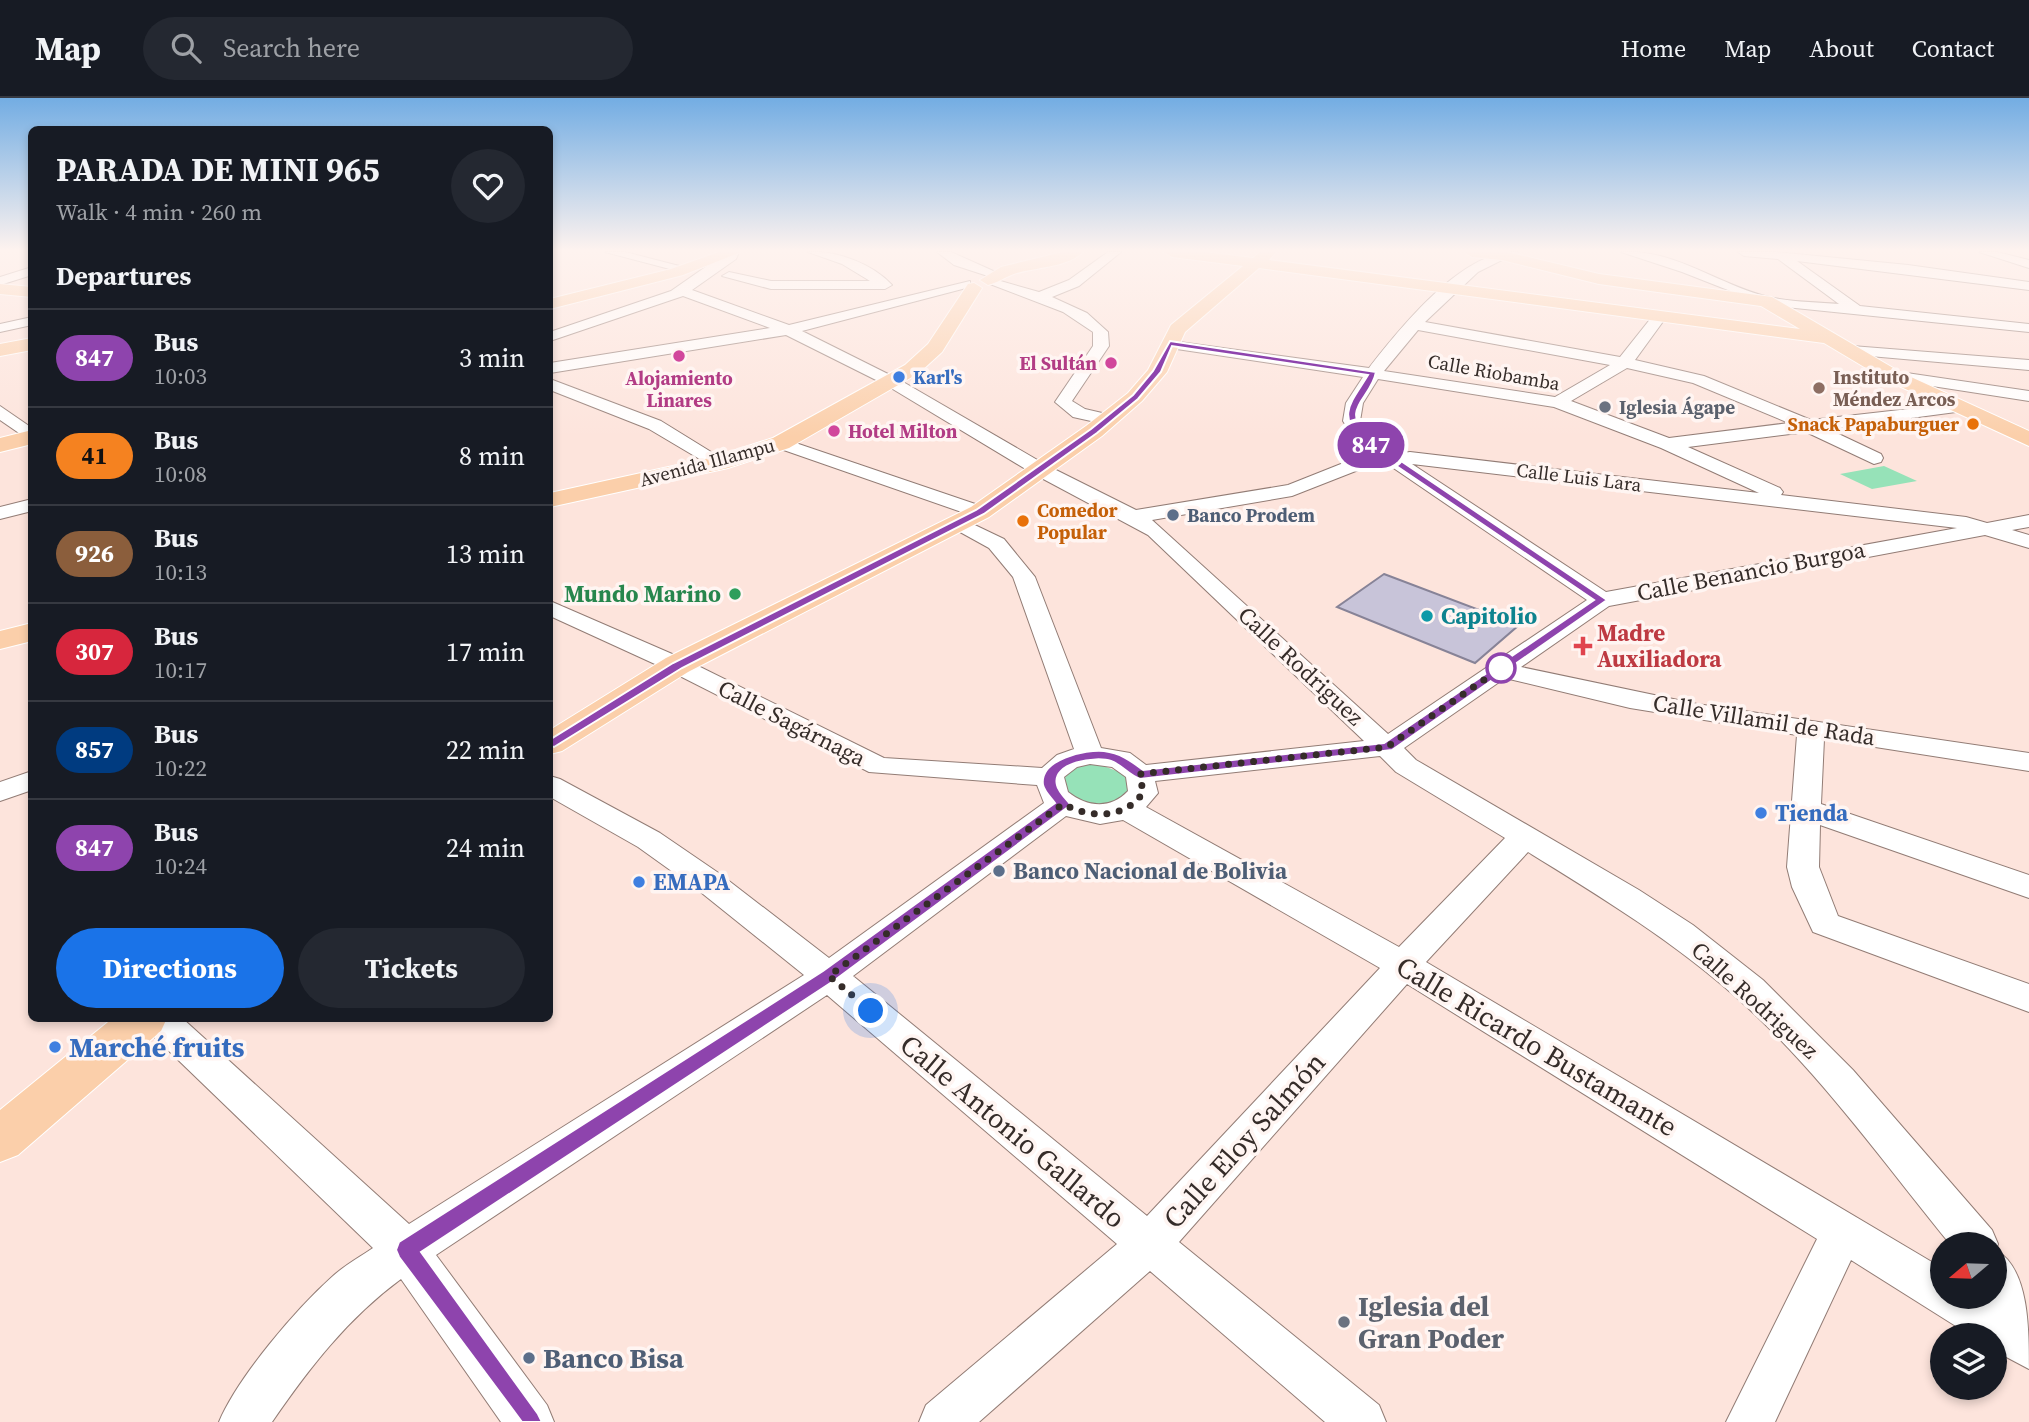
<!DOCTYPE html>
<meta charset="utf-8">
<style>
:root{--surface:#171b24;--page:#242831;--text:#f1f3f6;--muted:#9ea1a6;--line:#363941;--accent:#1a73e8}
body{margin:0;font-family:"Source Serif 4",serif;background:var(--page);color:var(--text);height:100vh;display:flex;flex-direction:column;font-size:26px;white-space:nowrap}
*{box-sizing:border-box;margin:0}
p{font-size:23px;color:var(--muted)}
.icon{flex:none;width:38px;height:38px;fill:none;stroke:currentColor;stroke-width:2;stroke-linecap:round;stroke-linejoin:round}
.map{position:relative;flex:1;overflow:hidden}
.details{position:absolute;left:28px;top:28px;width:525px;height:896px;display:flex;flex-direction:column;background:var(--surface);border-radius:10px;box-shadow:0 4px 10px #0003}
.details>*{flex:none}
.badge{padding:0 14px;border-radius:23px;font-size:24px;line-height:46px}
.needle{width:46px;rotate:251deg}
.fabs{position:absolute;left:1930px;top:1134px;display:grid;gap:14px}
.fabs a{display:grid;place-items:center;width:77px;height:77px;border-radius:50%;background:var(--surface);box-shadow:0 4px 10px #0003;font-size:35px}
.you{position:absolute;width:35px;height:35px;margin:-18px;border:5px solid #fff;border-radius:50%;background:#1a73e8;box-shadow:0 0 0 10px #1a73e833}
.map>.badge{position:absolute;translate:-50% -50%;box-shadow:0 0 0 4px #fff}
h2{padding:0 28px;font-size:26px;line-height:63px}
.round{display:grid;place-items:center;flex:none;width:74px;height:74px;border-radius:37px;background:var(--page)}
.head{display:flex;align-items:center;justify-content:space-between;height:119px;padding:0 28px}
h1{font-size:33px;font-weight:700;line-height:52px}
.primary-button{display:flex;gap:14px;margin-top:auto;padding:14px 28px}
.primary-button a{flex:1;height:80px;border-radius:42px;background:var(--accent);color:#fff;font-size:28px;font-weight:700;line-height:80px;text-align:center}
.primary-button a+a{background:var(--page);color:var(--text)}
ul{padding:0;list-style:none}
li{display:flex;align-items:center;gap:21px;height:98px;padding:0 28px;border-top:2px solid var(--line)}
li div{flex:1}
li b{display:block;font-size:26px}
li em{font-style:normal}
li .badge{min-width:77px;font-weight:700;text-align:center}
header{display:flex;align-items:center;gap:42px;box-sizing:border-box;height:98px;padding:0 35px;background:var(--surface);border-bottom:2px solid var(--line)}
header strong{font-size:33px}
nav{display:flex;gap:38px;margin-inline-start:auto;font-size:24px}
.search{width:490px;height:63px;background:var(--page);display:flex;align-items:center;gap:18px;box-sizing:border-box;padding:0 24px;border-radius:38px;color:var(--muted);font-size:26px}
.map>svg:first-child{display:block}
.green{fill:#96e2b8}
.building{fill:#c8c4d9;stroke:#878397;stroke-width:2}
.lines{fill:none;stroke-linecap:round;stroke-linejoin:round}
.minor-casing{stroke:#927c75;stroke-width:2}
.major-casing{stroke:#fff;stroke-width:2}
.minor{fill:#fff;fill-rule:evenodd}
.major{fill:#fbcfaa;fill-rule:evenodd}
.line{fill:#8e44ad;stroke:#fff;stroke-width:2}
.walk{stroke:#352c29;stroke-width:7;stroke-dasharray:0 12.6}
.hotel-dot{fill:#d1479c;stroke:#fff5f2;stroke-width:2.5}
.shop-dot{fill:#3f7fe0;stroke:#fff5f2;stroke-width:2.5}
.education-dot{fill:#8d6e63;stroke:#fff5f2;stroke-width:2.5}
.worship-dot{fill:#6b7280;stroke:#fff5f2;stroke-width:2.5}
.food-dot{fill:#e8710a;stroke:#fff5f2;stroke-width:2.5}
.service-dot{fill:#5c6f8a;stroke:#fff5f2;stroke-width:2.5}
.leisure-dot{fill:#2e9e5b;stroke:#fff5f2;stroke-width:2.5}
.culture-dot{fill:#0f9aa8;stroke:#fff5f2;stroke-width:2.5}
.health-dot{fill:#e0444e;stroke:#fff5f2;stroke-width:2.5}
.stop-dot{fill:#fff;stroke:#8e44ad;stroke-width:3.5}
.labels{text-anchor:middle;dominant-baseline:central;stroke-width:7;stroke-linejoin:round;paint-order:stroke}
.far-hotel-label{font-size:19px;font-weight:bold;fill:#b23c85;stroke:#fff5f2;text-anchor:end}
.far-street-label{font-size:19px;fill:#352c29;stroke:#fff5f2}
.far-shop-label{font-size:19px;font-weight:bold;fill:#366cbe;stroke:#fff5f2;text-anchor:start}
.far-education-label{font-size:19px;font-weight:bold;fill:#785e54;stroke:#fff5f2;text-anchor:start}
.far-worship-label{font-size:19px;font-weight:bold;fill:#5b616d;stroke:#fff5f2;text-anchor:start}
.far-food-label{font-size:19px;font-weight:bold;fill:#c56008;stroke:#fff5f2;text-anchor:end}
.far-service-label{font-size:19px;font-weight:bold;fill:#4e5e75;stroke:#fff5f2;text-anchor:start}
.street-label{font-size:23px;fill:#352c29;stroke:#fff5f2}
.leisure-label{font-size:23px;font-weight:bold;fill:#27864d;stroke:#fff5f2;text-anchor:end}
.culture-label{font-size:23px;font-weight:bold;fill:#0d838f;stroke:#fff5f2;text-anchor:start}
.health-label{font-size:23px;font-weight:bold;fill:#be3a42;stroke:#fff5f2;text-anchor:start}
.shop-label{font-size:23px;font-weight:bold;fill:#366cbe;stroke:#fff5f2;text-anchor:start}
.service-label{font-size:23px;font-weight:bold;fill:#4e5e75;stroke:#fff5f2;text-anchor:start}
.near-street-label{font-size:28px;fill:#352c29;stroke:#fff5f2}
.near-shop-label{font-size:28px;font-weight:bold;fill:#366cbe;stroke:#fff5f2;text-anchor:start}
.near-worship-label{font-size:28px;font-weight:bold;fill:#5b616d;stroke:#fff5f2;text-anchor:start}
.near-service-label{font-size:28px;font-weight:bold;fill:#4e5e75;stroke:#fff5f2;text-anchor:start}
</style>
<header>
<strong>Map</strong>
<div class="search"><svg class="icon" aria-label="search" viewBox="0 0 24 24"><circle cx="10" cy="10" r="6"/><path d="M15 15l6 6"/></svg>Search here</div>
<nav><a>Home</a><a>Map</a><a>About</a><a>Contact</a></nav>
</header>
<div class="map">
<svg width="2029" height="1324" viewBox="0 0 2029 1324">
<rect width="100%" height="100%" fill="#fde4dc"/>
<path class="green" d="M 1884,368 L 1917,383 L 1872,391 L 1840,376 Z
M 1098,666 L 1125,676 L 1130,689 C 1122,710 1088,712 1072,700 C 1068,697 1065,690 1063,685 C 1068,669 1082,666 1098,666 Z"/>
<path class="building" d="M 1384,476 L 1519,527 L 1475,565 L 1337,509 Z"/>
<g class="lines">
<defs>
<path id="minor" d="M 605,154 L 625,154 L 691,171 L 685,175 Z
M 727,154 L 739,154 L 736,161 L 692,192 L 789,227 L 970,183 L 970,189 L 802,233 L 898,281 L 1046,367 L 1136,412 L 1288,387 L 1356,360 L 1375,357 L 1358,346 L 1343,323 L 1346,305 L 1363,279 L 1170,250 L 1165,248 L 1165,242 L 1369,270 C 1400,230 1464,150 1518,154 L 1478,174 L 1425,224 L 1620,259 L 1655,215 L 1660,214 L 1667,218 L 1635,262 L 1704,278 L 1811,322 L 1962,305 L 1965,309 L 1956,314 L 1828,331 L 1881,356 L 1883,360 L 1881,364 L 1874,366 L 1806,334 L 1688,349 L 1780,390 L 1783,394 L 1781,397 L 1966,419 L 1987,425 L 2029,417 L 2029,429 L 2012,432 L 2029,437 L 2029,450 L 1985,437 L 1609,508 L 1521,569 L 1697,606 L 2029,655 L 2029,673 L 1824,641 L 1821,706 L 2029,777 L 2029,800 L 1820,727 L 1819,769 L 1838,818 L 2029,886 L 2029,914 L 1813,834 L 1792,789 L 1787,769 L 1797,637 L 1630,610 L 1505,580 L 1404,650 L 1416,662 L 1639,792 L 1693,827 L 1763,882 L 1853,972 L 1992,1132 L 1998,1146 L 1996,1152 C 2029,1171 2029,1230 2029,1271 L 1995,1253 L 1995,1237 L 1970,1237 L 1851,1162 L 1775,1324 L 1726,1324 L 1817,1141 L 1407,886 L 1179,1144 L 1379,1307 L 1386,1324 L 1325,1324 L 1150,1173 L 979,1324 L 919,1324 L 926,1307 L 1117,1146 L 827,897 L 436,1157 L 547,1307 L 554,1324 L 501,1324 L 401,1181 C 347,1221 310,1269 272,1324 L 219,1324 C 238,1279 296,1211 333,1178 C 345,1167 360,1159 373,1150 L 145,930 L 140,920 L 182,920 L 409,1126 L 804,877 L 698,792 L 638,749 L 550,699 L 550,678 L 560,681 L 660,735 L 720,776 L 829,860 L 1044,705 L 1037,687 L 869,674 L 668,572 L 550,518 L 550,503 L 686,562 L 884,660 L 1042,670 L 1057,657 L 1074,651 L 1013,479 L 989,450 L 951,429 L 948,425 L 958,419 L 1004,441 L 1035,479 L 1101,650 L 1130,655 L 1146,667 L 1364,643 L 1148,437 L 1032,375 L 886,287 L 786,237 L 550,275 L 550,265 L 770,230 L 683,198 L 550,243 L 550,234 L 671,193 ZM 1418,232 L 1610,267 L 1555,299 L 1384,273 ZM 1627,270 L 1693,285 L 1789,325 L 1669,340 L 1571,303 ZM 1378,281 L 1554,309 L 1661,350 L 1759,395 L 1410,354 C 1391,356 1367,341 1360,323 L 1363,305 ZM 1412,366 L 1957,430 L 1606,494 ZM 1389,367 L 1587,502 L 1388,636 L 1152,422 L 1292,398 L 1366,369 ZM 1380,658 L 1396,674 L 1505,740 L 1399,849 L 1146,709 L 1158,695 L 1155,683 ZM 1090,666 L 1112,669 L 1126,679 L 1128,693 C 1110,712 1087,709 1068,694 L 1064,679 L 1077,669 ZM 1066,718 L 1100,726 L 1123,722 L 1380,870 L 1147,1118 L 853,878 ZM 1528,754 C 1601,799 1673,843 1737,900 C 1817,971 1883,1064 1950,1146 L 1995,1146 L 1995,1199 L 1942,1199 L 1942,1170 L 1426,864 Z
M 808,154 C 836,152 873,166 892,187 L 885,191 L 771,191 L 722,178 L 729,174 L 771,183 L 870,183 L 842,166 Z
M 937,154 L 951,154 L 1000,176 L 994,180 L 954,167 Z
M 1108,154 L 1121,154 L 1079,188 L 1052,199 L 1087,215 L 1108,234 L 1109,248 L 1072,303 L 1085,311 L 1115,318 L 1118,322 L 1109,327 L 1073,319 L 1055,304 L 1093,248 L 1093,234 L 1063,214 L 990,186 L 997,182 L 1039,194 L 1069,182 Z
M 1621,154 C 1674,150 1720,188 1769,199 C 1791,204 1816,204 1839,206 L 1778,161 L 1744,158 L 1738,154 L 1776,154 L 1908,167 L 2029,184 L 2029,192 L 1797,163 L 1860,208 L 2029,226 L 2029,234 L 1766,207 L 1682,174 Z
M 1979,154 L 1997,154 L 2029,162 L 2029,170 Z
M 32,169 L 32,177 L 0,187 L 0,179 Z
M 32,219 L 32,227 L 0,234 L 0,226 Z
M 1852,248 L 2029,262 L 2029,272 L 1847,256 L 1847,250 Z
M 1893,273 L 2029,293 L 2029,303 L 1887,281 L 1887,275 Z
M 550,281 L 661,323 L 729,365 L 720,371 L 713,369 L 649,331 L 550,292 Z
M 0,308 L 32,330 L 32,344 L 0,322 Z
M 781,340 L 987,410 L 990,414 L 987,418 L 973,418 L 775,349 L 772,345 Z
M 32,401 L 32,413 L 0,421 L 0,409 Z
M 32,673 L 32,692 L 0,703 L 0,684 Z"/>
<path id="major" d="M 719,154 L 741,154 L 683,177 L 550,211 L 550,201 L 671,171 Z
M 1063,154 L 1083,154 C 1067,170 1034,169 1014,176 C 1005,179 997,185 988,187 L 980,182 L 1001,169 Z
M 1164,154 L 1204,154 L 1253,160 L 1260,154 L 1276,154 L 1269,162 L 1800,231 L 1761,208 L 1599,186 L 1502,162 L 1472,159 L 1464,154 L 1507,154 L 1599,176 L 1772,199 L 1900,274 L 2029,333 L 2029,348 L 1886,282 L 1824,245 L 1259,170 L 1185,234 L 1167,274 L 1142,303 L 1102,338 L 989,419 L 688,574 L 562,653 L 550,656 L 550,632 L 666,560 L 971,409 L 1086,328 L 1128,295 L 1148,272 L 1171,227 L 1243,168 L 1172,159 Z
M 974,185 L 982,190 L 942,254 L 919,275 L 789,350 L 728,370 L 550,409 L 550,395 L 714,359 L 773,340 L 905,267 L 928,246 L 968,186 Z
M 0,186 L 32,189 L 32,199 L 0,196 Z
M 32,240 L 32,252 L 0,258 L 0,246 Z
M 32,332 L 32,346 L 0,354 L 0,340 Z
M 32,525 L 32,543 L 0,551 L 0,533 Z
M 113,920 L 167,920 L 161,933 L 18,1057 L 0,1064 L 0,1012 Z"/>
</defs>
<use href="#minor" class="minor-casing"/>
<use href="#major" class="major-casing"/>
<use href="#minor" class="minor"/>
<use href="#major" class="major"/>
</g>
<linearGradient id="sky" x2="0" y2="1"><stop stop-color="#73ade3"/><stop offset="0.45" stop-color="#fef3ef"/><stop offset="1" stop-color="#fef3ef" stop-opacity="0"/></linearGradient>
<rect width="2029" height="339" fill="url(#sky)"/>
<path class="line" d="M 1170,243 L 1376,274 C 1371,302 1340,308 1367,340 L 1607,502 L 1392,652 L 1140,681 C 1129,677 1122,667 1111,663 C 1097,658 1051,664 1057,687 C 1058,693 1066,701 1070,706 L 1068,709 L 835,882 L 421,1154 L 538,1316 L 542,1324 L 522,1324 L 399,1159 L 396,1152 L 399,1144 L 823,873 L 1055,705 C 1051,700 1044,693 1043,687 C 1039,661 1086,651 1104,653 C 1120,655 1130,662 1143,672 L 1384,645 L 1594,502 L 1361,344 C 1337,315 1351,305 1368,277 L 1172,248 L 1161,274 L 1138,301 L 1097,335 L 984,416 L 682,570 L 554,649 L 543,646 L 673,565 L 976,412 L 1091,331 L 1133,297 L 1153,273 Z"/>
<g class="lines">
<path class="walk" d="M 871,913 L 829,878 L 1063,706 C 1090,720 1123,722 1143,695 L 1140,676 L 1387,649 L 1501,570"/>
</g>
<g class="hotel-dot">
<circle cx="679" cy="258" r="7"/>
<circle cx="1111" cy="265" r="7"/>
<circle cx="834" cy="333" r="7"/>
</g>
<g class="shop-dot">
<circle cx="899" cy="279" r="7"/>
<circle cx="1761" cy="715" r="7"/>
<circle cx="639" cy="784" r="7"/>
<circle cx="55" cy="949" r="7"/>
</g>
<circle class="education-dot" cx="1819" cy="290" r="7"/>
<g class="worship-dot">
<circle cx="1605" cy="309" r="7"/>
<circle cx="1344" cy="1224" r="7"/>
</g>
<g class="food-dot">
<circle cx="1973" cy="326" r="7"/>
<circle cx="1023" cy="423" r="7"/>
</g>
<g class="service-dot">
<circle cx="1173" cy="417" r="7"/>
<circle cx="999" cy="773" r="7"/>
<circle cx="529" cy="1260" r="7"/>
</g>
<circle class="leisure-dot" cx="735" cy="496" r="7"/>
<circle class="culture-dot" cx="1427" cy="518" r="7"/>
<path class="health-dot" d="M1579.5 537.5h7v7h7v7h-7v7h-7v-7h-7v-7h7z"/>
<circle class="stop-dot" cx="1501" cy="570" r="14"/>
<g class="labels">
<g class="far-hotel-label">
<text x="1097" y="265">El Sultán</text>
<text x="679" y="280" text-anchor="middle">Alojamiento<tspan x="679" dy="22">Linares</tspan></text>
<text x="848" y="333" text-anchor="start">Hotel Milton</text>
</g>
<g class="far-street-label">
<text transform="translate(1494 274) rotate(10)">Calle Riobamba</text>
<text transform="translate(707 364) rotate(-15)">Avenida Illampu</text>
<text transform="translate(1579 379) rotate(7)">Calle Luis Lara</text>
</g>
<g class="far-shop-label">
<text x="913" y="279">Karl's</text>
</g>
<g class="far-education-label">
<text x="1833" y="279">Instituto<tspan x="1833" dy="22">Méndez Arcos</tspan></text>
</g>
<g class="far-worship-label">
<text x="1619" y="309">Iglesia Ágape</text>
</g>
<g class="far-food-label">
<text x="1959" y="326">Snack Papaburguer</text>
<text x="1037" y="412" text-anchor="start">Comedor<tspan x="1037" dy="22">Popular</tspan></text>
</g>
<g class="far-service-label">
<text x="1187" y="417">Banco Prodem</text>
</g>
<g class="street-label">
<text transform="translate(1751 473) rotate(-11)">Calle Benancio Burgoa</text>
<text transform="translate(1301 568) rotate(43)">Calle Rodriguez</text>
<text transform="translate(1764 622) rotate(9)">Calle Villamil de Rada</text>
<text transform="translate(792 625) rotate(27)">Calle Sagárnaga</text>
<text transform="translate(1755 902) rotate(42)">Calle Rodriguez</text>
</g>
<g class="leisure-label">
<text x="721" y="496">Mundo Marino</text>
</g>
<g class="culture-label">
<text x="1441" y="518">Capitolio</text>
</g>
<g class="health-label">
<text x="1597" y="535">Madre<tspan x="1597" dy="26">Auxiliadora</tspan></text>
</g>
<g class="shop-label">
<text x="1775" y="715">Tienda</text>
<text x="653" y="784">EMAPA</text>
</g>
<g class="service-label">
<text x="1013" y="773">Banco Nacional de Bolivia</text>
</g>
<g class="near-street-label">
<text transform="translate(1537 948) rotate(31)">Calle Ricardo Bustamante</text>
<text transform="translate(1013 1033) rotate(40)">Calle Antonio Gallardo</text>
<text transform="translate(1244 1042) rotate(-48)">Calle Eloy Salmón</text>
</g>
<g class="near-shop-label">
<text x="69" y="949">Marché fruits</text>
</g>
<g class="near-worship-label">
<text x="1358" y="1208">Iglesia del<tspan x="1358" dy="32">Gran Poder</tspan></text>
</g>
<g class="near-service-label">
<text x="543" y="1260">Banco Bisa</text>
</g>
</g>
</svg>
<div class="fabs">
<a><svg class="needle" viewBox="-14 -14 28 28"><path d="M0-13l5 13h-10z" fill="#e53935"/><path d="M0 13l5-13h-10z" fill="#9ea1a6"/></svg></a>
<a><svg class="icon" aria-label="layers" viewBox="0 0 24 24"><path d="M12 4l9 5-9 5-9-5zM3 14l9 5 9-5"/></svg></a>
</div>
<div class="you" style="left:871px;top:913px"></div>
<b class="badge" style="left:1371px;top:347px;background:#8e44ad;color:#fff">847</b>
<section class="details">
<div class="head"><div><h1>PARADA DE MINI 965</h1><p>Walk · 4 min · 260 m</p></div><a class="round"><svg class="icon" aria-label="heart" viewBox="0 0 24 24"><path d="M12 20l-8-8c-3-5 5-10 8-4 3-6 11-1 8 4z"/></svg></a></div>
<h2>Departures</h2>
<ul>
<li><span class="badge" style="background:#8e44ad;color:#fff">847</span><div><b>Bus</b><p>10:03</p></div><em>3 min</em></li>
<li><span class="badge" style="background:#f58220;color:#111">41</span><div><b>Bus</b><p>10:08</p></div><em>8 min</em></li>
<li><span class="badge" style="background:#8b5e3c;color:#fff">926</span><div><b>Bus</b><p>10:13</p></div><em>13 min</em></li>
<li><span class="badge" style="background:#d7263d;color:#fff">307</span><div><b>Bus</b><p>10:17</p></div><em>17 min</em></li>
<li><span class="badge" style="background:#003b80;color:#fff">857</span><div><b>Bus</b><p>10:22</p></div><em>22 min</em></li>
<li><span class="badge" style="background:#8e44ad;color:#fff">847</span><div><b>Bus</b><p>10:24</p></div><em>24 min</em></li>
</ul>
<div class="primary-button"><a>Directions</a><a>Tickets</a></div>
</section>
</div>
